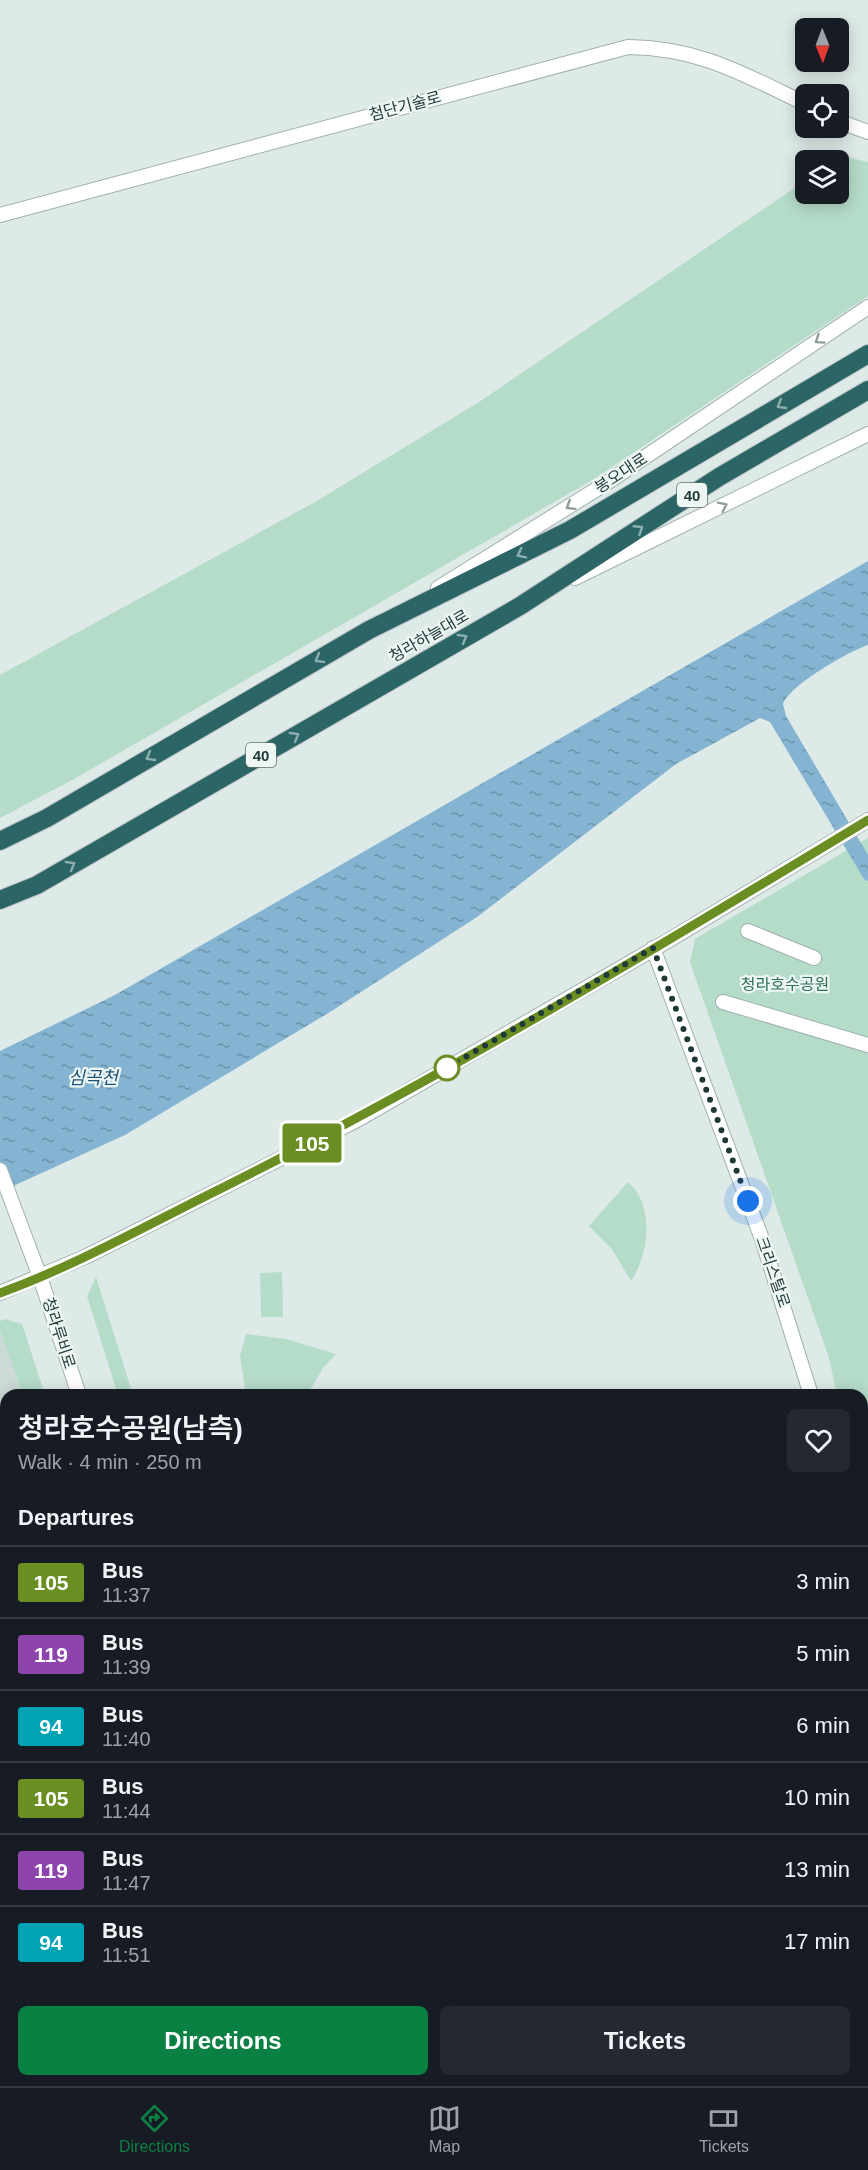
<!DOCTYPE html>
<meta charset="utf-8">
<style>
:root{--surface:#171b24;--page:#242831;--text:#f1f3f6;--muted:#9ea1a6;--line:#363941;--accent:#0b8043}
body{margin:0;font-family:Helvetica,"Noto Sans KR",sans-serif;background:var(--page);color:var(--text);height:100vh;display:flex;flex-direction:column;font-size:22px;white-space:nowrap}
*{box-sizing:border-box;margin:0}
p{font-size:20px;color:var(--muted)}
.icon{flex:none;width:33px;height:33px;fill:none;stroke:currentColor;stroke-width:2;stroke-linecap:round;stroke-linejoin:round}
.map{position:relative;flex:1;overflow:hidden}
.sheet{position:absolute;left:0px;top:1389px;width:868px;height:698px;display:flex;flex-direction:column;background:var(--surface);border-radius:18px 18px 0 0;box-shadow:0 3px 15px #0003}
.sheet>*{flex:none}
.badge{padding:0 12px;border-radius:4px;font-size:21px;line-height:39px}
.needle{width:39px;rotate:179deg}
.controls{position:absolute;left:795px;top:18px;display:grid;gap:12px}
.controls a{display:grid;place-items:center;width:54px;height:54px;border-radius:9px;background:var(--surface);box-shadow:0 3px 15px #0003;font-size:30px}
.you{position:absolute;width:30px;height:30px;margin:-15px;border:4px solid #fff;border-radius:50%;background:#1a73e8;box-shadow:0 0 0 9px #1a73e833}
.map>.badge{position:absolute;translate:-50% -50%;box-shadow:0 0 0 3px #fff}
h2{padding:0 18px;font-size:22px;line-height:54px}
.round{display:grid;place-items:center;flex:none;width:63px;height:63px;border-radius:9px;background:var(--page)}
.headline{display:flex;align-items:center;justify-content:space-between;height:102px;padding:0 18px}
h1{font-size:28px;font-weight:600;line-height:45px}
.button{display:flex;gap:12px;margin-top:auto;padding:12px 18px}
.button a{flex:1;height:69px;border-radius:9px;background:var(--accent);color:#fff;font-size:24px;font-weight:600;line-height:69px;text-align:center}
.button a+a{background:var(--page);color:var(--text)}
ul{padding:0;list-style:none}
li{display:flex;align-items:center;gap:18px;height:72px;padding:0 18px;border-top:2px solid var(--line)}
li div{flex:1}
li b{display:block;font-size:22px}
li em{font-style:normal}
li .badge{min-width:66px;font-weight:700;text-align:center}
.tab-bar{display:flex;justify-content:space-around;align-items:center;height:84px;border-top:2px solid var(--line);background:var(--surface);font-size:16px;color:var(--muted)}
.tab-bar a{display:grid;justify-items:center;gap:3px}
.tab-bar .active{color:var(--accent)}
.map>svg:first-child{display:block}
.built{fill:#ccd9d6}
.green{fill:#b5dcc8}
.water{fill:url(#water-ripples)}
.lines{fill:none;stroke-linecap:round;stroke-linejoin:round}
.major-tunnel{stroke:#b7c7c4;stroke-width:18;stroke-dasharray:18 9;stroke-linecap:butt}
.minor-casing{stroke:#a0b1af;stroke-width:16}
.major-casing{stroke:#bcc4c3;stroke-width:20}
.highway-casing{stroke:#bcc4c3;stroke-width:20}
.minor{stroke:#fff;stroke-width:14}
.major{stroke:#61a09e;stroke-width:18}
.highway{stroke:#2b6566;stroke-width:18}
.oneway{stroke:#8f9c9c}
.oneway2{stroke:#8caead}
.line-casing{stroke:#fff;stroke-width:14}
.line{stroke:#6b8e23;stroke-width:9}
.walk{stroke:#1f3938;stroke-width:6;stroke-dasharray:0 10.8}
.stop-dot{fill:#fff;stroke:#6b8e23;stroke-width:3}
.labels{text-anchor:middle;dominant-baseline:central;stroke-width:4.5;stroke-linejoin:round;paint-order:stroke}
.shield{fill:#eef6f4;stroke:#5d7270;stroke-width:1.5}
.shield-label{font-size:15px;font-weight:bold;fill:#1f3938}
.street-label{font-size:16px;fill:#1f3938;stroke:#eef6f4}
.park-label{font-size:16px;fill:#297054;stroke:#eef6f4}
.water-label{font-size:18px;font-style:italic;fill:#195275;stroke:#eef6f4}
</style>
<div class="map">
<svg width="868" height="2086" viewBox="0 0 868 2086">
<defs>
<pattern id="water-ripples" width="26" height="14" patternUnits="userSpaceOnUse" patternTransform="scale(1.5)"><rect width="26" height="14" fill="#84b4d1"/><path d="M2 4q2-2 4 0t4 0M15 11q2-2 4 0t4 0" fill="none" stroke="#6b93ab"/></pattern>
</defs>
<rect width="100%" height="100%" fill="#ddeae7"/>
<path class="built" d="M 0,1331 L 23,1395 L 6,1395 L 6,1583 L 0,1583 Z
M 862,1786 L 868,1827 L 868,1966 L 863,1967 Z"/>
<path class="green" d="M 843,156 L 868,162 L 868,296 L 594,479 L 74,779 L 0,818 L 0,675 L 315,502 L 479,402 L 805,181 L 806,194 L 838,194 L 838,160 L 836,160 Z
M 868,838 L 868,1533 L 862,1508 L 862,1395 L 837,1395 L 829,1358 L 690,962 L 695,939 Z
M 628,1182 C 655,1205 649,1255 631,1281 L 612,1249 L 589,1226 Z
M 282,1272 L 283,1317 L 261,1317 L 260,1273 Z
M 96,1277 L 133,1395 L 118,1395 L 87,1296 Z
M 5,1319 L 22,1324 L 45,1395 L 23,1395 L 0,1331 L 0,1321 Z
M 246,1334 L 286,1339 L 336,1354 L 323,1368 L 307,1395 L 246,1395 L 240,1356 Z
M 0,1583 L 6,1583 L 6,1653 L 0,1654 Z"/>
<path class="water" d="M 868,561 L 868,645 C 848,652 791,684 783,704 L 786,716 L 868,855 L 868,881 L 864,879 L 770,722 L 760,718 L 676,764 L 477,917 L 330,1012 L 125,1135 L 0,1192 L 0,1051 L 115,995 Z"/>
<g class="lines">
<path class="major-tunnel" d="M 862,2029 L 868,2029
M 862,2061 L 868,2061"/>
<defs>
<path id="minor" d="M 838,121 L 868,132
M 0,215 L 628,47 C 700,48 743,74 806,104
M 575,578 L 868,434
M 438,588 L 605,484 L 868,307
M 748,931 L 814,958
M 653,948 L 762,1239 L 811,1395
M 723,1002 L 868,1045
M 0,1170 L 40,1277 L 79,1395
M 0,1293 L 87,1256 L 359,1119 L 671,939 L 868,820
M 862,1629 L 868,1661
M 0,1714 L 6,1714
M 0,1825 L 6,1825
M 0,1935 L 6,1935
M 862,2013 L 868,2012
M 0,2039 L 6,2039
M 862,2077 L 868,2076
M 0,2085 L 142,2081 L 178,2084 L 265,2083
M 462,2086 L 678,2080"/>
<path id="major" d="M 257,2082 L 285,2080"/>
<path id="highway" d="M 0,841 L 47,818 L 369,630 L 570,530 L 868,354
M 0,900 L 37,885 L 520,606 L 719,477 L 868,390"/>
</defs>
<use href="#minor" class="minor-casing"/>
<use href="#major" class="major-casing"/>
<use href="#highway" class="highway-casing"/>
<use href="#minor" class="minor"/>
<use href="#major" class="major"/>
<use href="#highway" class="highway"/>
</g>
<defs><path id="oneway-chevron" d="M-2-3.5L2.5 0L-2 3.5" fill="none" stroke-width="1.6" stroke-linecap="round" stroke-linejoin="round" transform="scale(1.5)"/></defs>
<g class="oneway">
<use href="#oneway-chevron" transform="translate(819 340) rotate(146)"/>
<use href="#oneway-chevron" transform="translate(570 506) rotate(148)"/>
<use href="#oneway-chevron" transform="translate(723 506) rotate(-26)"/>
</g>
<g class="oneway2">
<use href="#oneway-chevron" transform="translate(781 405) rotate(149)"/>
<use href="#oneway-chevron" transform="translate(639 529) rotate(-33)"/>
<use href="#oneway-chevron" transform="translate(521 554) rotate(154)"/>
<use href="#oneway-chevron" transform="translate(463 638) rotate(-30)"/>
<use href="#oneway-chevron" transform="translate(319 659) rotate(150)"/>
<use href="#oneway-chevron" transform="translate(295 736) rotate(-30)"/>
<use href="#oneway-chevron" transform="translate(150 757) rotate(150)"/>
<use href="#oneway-chevron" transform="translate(71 865) rotate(-30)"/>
</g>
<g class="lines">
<defs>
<path id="line" d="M 0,1293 C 77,1265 151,1223 224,1187 C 445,1076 657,948 868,820"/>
</defs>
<use href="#line" class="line-casing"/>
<use href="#line" class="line"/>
<path class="walk" d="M 447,1068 L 438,1073 L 653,948 L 748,1201"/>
</g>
<circle class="stop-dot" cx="447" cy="1068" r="12"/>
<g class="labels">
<g class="shield">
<rect x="677" y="483" width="30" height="24" rx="4.5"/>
<rect x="246" y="743" width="30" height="24" rx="4.5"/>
</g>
<g class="shield-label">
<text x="692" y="495">40</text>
<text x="261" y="755">40</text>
</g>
<g class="street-label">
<text transform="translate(405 106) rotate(-15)">첨단기술로</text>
<text transform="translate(621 473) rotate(-33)">봉오대로</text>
<text transform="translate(429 636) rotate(-30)">청라하늘대로</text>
<text transform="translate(773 1272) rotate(71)">크리스탈로</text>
<text transform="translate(59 1333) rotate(72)">청라루비로</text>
</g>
<g class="park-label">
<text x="785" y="984">청라호수공원</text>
</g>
<g class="water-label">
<text x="93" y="1078">심곡천</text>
</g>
</g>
</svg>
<div class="controls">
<a><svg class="needle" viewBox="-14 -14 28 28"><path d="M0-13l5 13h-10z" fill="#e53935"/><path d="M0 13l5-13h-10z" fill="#9ea1a6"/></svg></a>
<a><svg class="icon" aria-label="locate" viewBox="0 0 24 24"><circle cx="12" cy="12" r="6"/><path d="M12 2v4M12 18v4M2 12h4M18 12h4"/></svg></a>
<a><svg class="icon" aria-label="layers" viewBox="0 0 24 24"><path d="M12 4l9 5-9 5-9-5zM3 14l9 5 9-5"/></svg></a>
</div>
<div class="you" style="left:748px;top:1201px"></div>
<b class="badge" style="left:312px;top:1143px;background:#6b8e23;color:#fff">105</b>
<section class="sheet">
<div class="headline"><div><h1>청라호수공원(남측)</h1><p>Walk · 4 min · 250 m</p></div><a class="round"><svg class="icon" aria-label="heart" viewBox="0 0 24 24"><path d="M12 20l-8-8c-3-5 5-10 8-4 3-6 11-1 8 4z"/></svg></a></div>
<h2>Departures</h2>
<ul>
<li><span class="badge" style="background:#6b8e23;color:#fff">105</span><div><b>Bus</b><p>11:37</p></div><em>3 min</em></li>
<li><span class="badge" style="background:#8e44ad;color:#fff">119</span><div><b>Bus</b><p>11:39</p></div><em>5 min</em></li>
<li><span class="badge" style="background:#00a3b4;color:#fff">94</span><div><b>Bus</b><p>11:40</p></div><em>6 min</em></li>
<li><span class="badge" style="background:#6b8e23;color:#fff">105</span><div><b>Bus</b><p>11:44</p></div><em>10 min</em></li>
<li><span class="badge" style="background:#8e44ad;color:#fff">119</span><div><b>Bus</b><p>11:47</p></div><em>13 min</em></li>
<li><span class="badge" style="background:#00a3b4;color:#fff">94</span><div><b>Bus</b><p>11:51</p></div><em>17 min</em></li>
</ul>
<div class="button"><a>Directions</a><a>Tickets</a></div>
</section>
</div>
<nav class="tab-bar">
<a class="active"><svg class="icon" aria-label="directions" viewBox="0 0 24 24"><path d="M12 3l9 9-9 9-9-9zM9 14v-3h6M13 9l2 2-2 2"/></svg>Directions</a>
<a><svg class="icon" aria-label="map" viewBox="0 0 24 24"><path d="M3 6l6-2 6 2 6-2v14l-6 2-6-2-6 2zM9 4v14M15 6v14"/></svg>Map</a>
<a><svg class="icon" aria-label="tickets" viewBox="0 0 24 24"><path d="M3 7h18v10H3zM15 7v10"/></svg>Tickets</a>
</nav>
